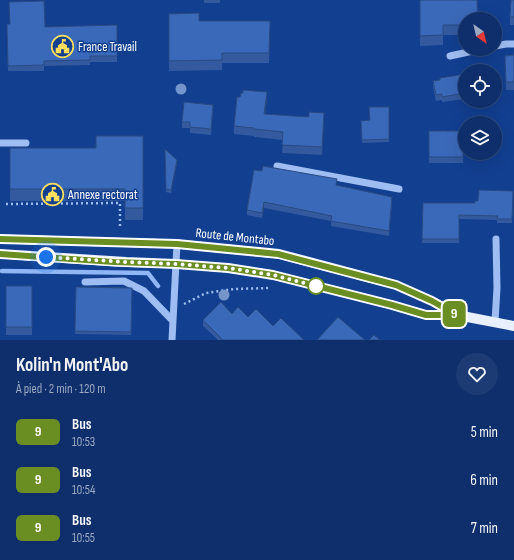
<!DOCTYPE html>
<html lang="fr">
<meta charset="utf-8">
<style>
:root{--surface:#0e2f6c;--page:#1c3b74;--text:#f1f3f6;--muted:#9ba9c2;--line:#2e4a7f}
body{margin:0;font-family:"Sofia Sans Condensed",sans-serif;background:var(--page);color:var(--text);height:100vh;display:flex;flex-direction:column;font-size:15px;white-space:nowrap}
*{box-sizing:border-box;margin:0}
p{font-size:13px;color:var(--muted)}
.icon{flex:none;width:22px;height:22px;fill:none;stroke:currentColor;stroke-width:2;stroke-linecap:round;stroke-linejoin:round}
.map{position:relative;height:340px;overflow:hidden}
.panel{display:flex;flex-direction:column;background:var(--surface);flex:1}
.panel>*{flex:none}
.badge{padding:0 8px;border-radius:6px;font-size:14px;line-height:26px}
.needle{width:26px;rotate:146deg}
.fabs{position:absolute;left:458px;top:12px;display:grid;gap:8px}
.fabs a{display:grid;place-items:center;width:44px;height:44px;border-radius:50%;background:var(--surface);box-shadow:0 4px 16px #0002,0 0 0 1px var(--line);font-size:20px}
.you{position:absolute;width:20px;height:20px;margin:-10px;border:3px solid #fff;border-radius:50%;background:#1a73e8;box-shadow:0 0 0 6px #1a73e833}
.map>.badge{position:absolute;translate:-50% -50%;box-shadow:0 0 0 2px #fff}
.round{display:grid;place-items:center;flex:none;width:42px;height:42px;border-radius:21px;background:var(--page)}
.head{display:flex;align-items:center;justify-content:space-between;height:68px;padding:0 16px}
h1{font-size:19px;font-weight:700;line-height:30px}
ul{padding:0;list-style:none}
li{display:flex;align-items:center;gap:12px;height:48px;padding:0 16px}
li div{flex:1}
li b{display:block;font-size:15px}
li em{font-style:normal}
li .badge{min-width:44px;font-weight:700;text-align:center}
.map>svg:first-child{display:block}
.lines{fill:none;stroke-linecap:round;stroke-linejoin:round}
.stream{stroke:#8fb6f5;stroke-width:4.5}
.path{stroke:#9ebdf2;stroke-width:2.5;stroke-dasharray:2 3;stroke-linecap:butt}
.minor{stroke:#9ebdf2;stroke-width:7}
.major{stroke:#e8efff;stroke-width:10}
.tree{fill:#7494cc}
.wall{fill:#335a9f}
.shaded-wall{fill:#294a82}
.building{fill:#3b69b9;stroke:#294a82}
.line-casing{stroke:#fff;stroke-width:9}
.line{stroke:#6b8e23;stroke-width:6}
.walk{stroke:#fff;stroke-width:4;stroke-dasharray:0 7.2}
.stop-dot{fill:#fff;stroke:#6b8e23;stroke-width:2}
.labels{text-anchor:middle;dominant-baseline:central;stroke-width:3;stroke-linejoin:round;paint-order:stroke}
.poi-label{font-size:13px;fill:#fff;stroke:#123f90;text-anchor:start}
.street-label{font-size:13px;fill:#fff;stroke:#123f90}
</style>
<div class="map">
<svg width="514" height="340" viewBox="0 0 514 340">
<rect width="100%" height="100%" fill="#123f90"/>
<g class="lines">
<path class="stream" d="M 2,271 L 148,273 L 158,286"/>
<path class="path" d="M 6,204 L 120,203 L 120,228
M 184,304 L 206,293 L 234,289 L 270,288"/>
<path class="minor" d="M 495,46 L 506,44 L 514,44
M 450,56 L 482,49
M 0,143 L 26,143
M 277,166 L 399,189
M 85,282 L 124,281 L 144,291 L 172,320
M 495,322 L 497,288 L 496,239
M 172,340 L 177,244"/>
<path class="major" d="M 0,239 L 177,244 L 279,254 L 396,285 L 432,301 L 455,314
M 0,254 L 126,262 L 176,264 L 228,268 L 273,275 L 392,305 L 426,315 L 457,315 L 514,326"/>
</g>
<g class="tree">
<circle cx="181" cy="89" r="5.5"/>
<circle cx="224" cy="295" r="5.5"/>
</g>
<path class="wall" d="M 204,0 L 220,0 L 220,3 L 204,3 Z
M 420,0 L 465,19 L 465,35 L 443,35 L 443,45 L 420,46 Z
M 514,0 L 514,25 L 510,25 L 510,17 Z
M 169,14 L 199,21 L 270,21 L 269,63 L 222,63 L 222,70 L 169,71 Z
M 7,24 L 45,27 L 117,25 L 117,62 L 90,62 L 90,65 L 44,66 L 44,71 L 8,71 Z
M 514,55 L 514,90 L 506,90 L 505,56 Z
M 465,74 L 465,99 L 442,102 L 442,100 L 436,101 L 433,87 L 433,81 L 440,80 L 440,78 Z
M 267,100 L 265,114 L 324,121 L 322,155 L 282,153 L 283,140 L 254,137 L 254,136 L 234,134 L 234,126 Z
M 389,107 L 389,142 L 362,143 L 361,121 L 370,120 Z
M 213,111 L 211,135 L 190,133 L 190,128 L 182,128 L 182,122 Z
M 429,131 L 463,131 L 463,163 L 429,163 Z
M 143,136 L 143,220 L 125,220 L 125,201 L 10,201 L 10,148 L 96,148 Z
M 165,149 L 177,163 L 171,193 L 166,192 Z
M 254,170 L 337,185 L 392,202 L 389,236 L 331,226 L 331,221 L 264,208 L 262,218 L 247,215 L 247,210 Z
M 513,191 L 512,223 L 497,223 L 497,220 L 459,219 L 459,243 L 422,243 L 423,203 L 475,203 Z
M 6,286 L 32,286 L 32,335 L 6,335 Z
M 76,287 L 132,288 L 131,335 L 75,334 Z
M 232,314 L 248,317 L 273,326 L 304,340 L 218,340 L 203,326 L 203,320 Z"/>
<path class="shaded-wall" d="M 267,92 L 267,100 L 264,122 L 264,114 Z
M 324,113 L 324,121 L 322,155 L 322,147 Z
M 177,160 L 177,163 L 171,193 L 171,190 Z
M 264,202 L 264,208 L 262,218 L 262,213 Z"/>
<path class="building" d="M 420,0 L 477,0 L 478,19 L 465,19 L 465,25 L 443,25 L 443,35 L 420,36 Z
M 511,0 L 514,0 L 514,17 L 510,17 Z
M 44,1 L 45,27 L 117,25 L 117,56 L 90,56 L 90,60 L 44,61 L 44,65 L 8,66 L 7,24 L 10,24 L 9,2 Z
M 199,13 L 199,21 L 270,21 L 269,53 L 222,53 L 222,60 L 169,61 L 169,14 Z
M 514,55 L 514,82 L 506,82 L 505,56 Z
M 465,74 L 465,93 L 442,97 L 442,94 L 436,95 L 433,81 L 440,80 L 440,78 Z
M 243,90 L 267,92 L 264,114 L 309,117 L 309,112 L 324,113 L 322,147 L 282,145 L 283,132 L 254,129 L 254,128 L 234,126 L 237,97 L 240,97 L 241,93 L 243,93 Z
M 184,102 L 213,105 L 211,129 L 190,127 L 190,122 L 182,122 Z
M 369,107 L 389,107 L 389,139 L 362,140 L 361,121 L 370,120 Z
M 429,131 L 463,131 L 463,157 L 429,157 Z
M 96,136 L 143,136 L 143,208 L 125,208 L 125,189 L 10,189 L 10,148 L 96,148 Z
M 165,149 L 177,160 L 171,190 L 166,189 Z
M 263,166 L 337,179 L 336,185 L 392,197 L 389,231 L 331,221 L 332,216 L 264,202 L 262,213 L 247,210 L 254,170 L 262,171 Z
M 479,190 L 513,191 L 512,219 L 497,219 L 498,216 L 459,215 L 459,239 L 422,239 L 423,203 L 475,203 L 475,201 L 478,201 Z
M 6,286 L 32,286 L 32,327 L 6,327 Z
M 76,287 L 132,288 L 131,332 L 75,331 Z
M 221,302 L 232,314 L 238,307 L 248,317 L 256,309 L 273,326 L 281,318 L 304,340 L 223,340 L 203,320 Z
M 338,317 L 365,340 L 317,340 Z
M 374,335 L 380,340 L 369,340 Z"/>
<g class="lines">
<defs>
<path id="line" d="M 0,239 L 177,244 L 278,254 L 396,285 L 432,301 L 457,315 L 426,315 L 392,305 L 273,275 L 228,268 L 176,264 L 114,262 L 0,254"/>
</defs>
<use href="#line" class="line-casing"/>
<use href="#line" class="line"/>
<path class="walk" d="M 46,257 L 126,262 L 176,264 L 228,268 L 273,275 L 316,286"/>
</g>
<defs>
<symbol id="civic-ring" viewBox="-11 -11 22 22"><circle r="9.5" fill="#123f90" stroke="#ffde5e" stroke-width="1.5"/><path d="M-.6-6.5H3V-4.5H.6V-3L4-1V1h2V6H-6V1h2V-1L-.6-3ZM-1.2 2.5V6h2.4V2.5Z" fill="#ffde5e"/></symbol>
</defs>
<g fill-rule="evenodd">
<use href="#civic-ring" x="50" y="34" width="25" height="25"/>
<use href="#civic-ring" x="40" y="182" width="25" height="25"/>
</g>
<circle class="stop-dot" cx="316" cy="286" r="8"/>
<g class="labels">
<g class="poi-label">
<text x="78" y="47">France Travail</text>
<text x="68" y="195">Annexe rectorat</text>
</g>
<g class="street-label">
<text transform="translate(235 237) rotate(6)">Route de Montabo</text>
</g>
</g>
</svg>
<div class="fabs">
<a><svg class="needle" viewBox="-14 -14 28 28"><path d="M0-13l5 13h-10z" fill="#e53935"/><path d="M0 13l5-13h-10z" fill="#9ba9c2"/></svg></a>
<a><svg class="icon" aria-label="locate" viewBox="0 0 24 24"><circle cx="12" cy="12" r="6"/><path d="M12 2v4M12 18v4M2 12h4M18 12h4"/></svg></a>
<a><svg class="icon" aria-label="layers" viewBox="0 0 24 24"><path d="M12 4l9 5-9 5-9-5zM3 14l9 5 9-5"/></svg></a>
</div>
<div class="you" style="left:46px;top:257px"></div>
<b class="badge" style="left:454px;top:314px;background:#6b8e23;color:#fff">9</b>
</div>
<section class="panel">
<div class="head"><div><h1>Kolin'n Mont'Abo</h1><p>À pied · 2 min · 120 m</p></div><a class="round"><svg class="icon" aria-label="heart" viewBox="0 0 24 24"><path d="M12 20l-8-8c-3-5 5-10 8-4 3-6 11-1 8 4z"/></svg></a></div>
<ul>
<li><span class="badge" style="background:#6b8e23;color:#fff">9</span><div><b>Bus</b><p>10:53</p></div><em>5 min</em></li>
<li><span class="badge" style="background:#6b8e23;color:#fff">9</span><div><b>Bus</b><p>10:54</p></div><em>6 min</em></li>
<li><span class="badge" style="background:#6b8e23;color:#fff">9</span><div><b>Bus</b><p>10:55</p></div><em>7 min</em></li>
</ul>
</section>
